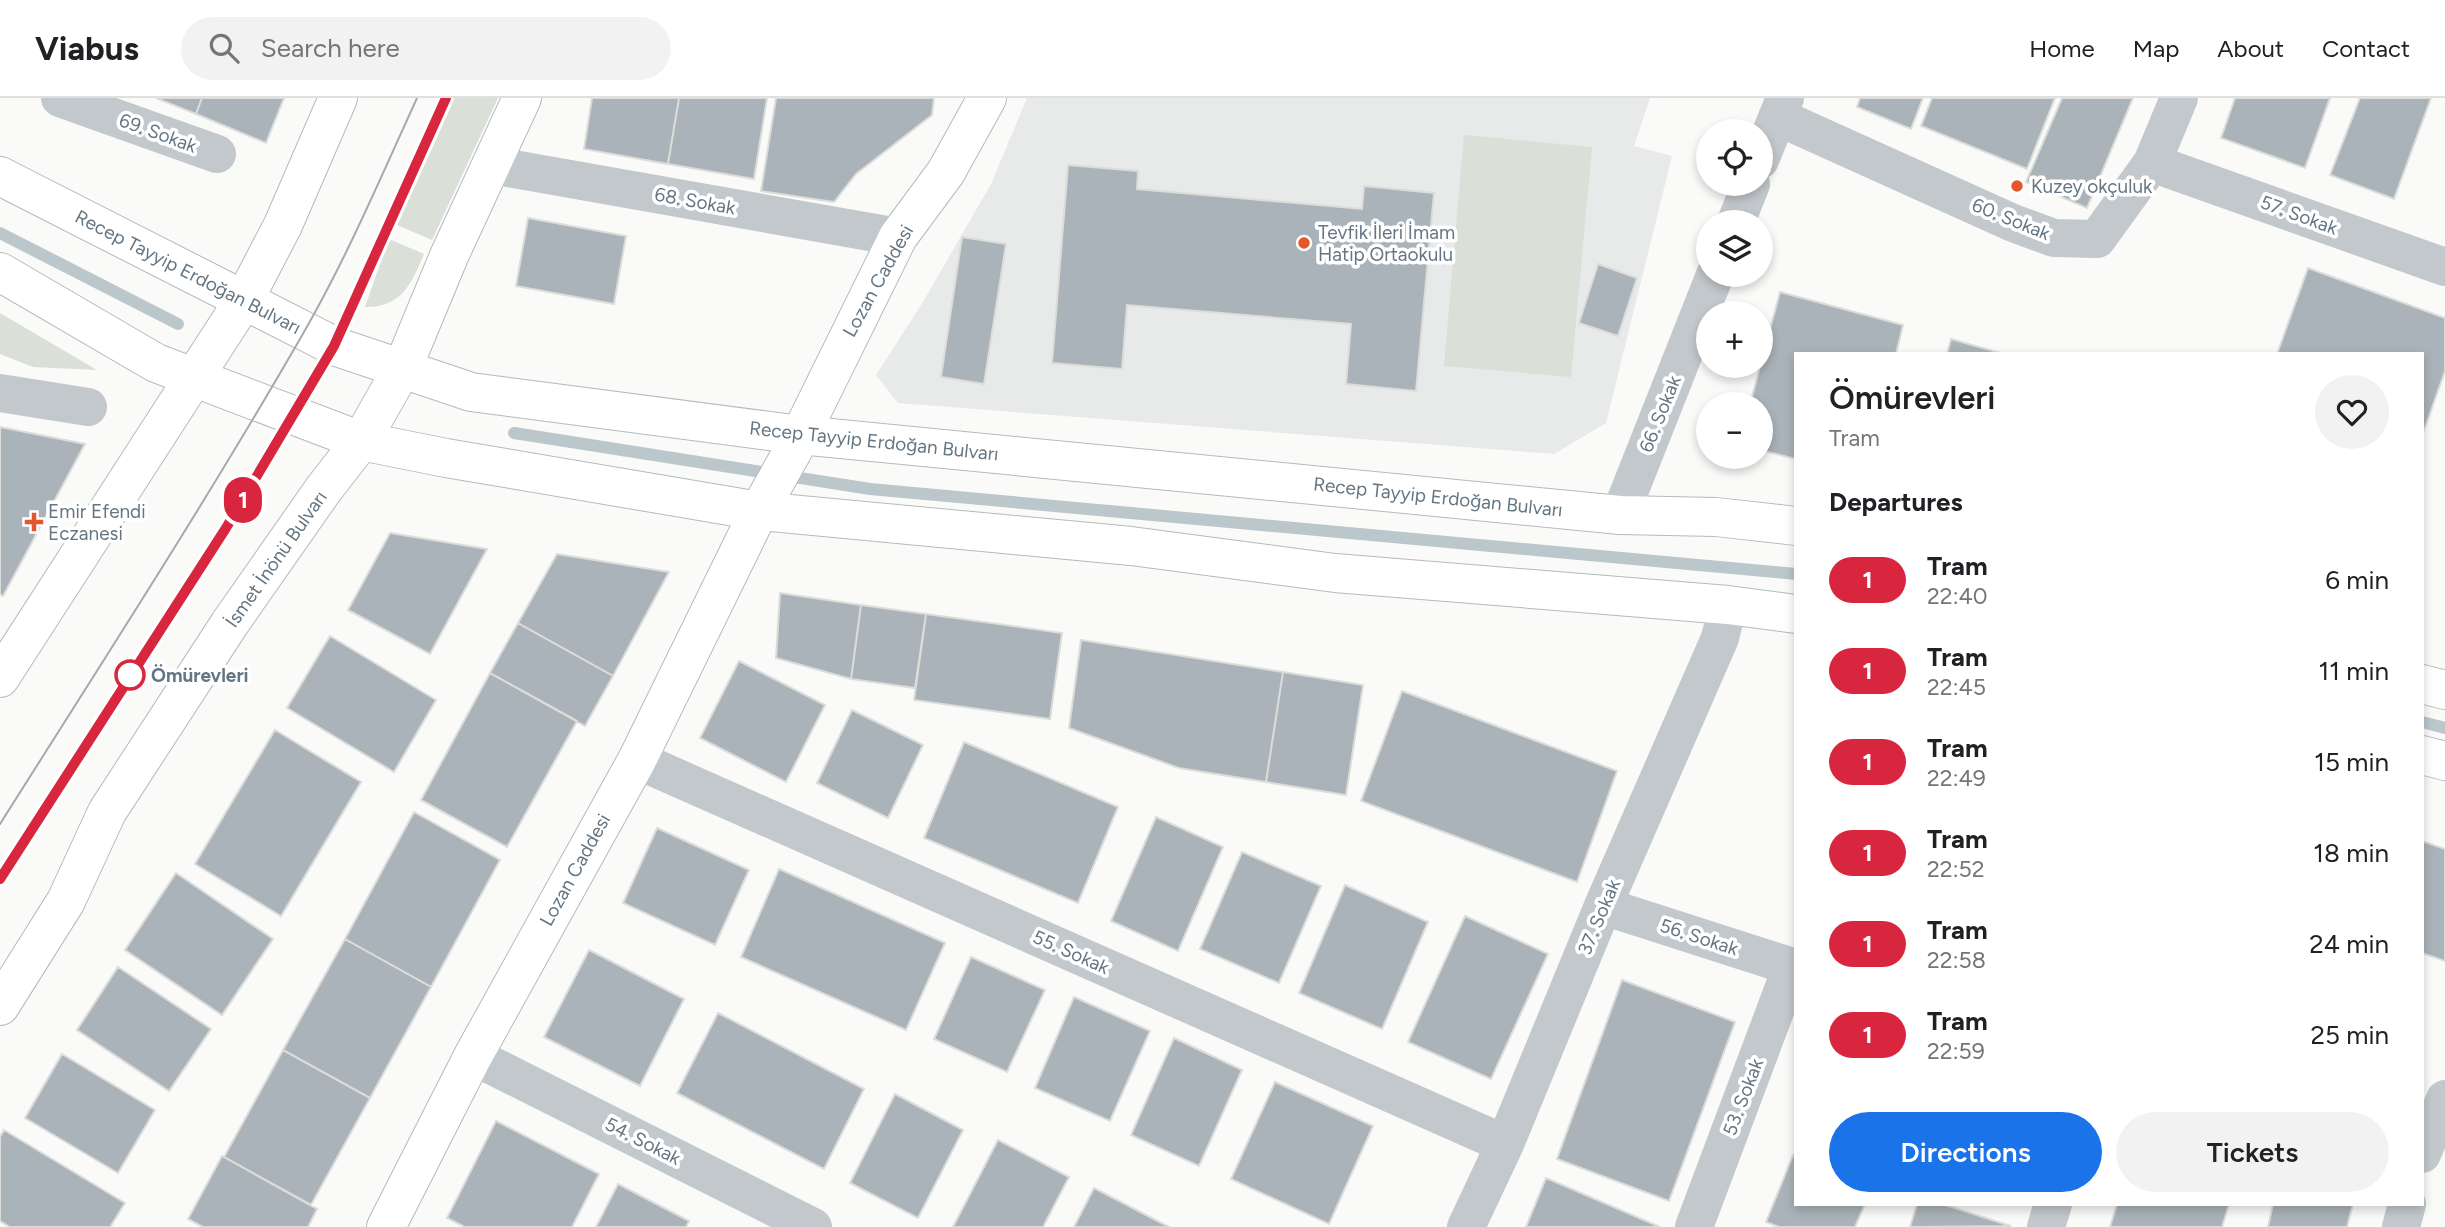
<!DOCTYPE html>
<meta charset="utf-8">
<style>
:root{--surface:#fff;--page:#f2f2f2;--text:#202124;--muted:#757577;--line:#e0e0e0;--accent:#1a73e8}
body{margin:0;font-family:Figtree,sans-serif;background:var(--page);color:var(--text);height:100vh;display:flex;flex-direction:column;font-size:26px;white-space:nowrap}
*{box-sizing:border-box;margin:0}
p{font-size:23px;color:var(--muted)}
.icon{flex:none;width:38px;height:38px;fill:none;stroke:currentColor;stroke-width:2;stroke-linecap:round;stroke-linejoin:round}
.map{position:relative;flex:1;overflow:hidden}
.sheet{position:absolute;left:1794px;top:254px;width:630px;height:854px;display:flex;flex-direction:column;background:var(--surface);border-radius:0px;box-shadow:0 4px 10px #0003}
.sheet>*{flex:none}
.badge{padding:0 14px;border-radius:23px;font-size:24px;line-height:46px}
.tools{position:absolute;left:1696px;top:21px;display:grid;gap:14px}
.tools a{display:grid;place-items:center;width:77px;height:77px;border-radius:50%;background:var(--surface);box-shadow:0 4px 10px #0003;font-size:35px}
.map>.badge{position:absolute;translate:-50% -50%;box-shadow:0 0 0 4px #fff}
h2{padding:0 35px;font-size:26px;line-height:63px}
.round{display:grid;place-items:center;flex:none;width:74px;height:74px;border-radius:37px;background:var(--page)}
.head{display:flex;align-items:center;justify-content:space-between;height:119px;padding:0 35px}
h1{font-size:33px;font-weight:600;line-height:52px}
.button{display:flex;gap:14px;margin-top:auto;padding:14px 35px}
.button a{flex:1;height:80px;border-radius:42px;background:var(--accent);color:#fff;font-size:28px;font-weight:600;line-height:80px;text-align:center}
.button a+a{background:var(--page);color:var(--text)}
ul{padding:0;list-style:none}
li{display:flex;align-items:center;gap:21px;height:91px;padding:0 35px}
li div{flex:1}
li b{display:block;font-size:26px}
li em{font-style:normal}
li .badge{min-width:77px;font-weight:700;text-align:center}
header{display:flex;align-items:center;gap:42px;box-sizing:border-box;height:98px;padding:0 35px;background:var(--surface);border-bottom:2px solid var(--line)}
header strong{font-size:33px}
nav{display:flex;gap:38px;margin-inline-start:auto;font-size:24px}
.search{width:490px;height:63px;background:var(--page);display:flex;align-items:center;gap:18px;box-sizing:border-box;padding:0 24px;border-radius:38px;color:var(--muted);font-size:26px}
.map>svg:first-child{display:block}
.built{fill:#e8e9e9}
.green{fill:#dadfd7}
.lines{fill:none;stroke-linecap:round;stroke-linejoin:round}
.stream{stroke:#bbc7cb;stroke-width:12}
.building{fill:#aab3b9;stroke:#dcdcda;stroke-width:2}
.major-casing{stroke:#b5babe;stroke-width:40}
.minor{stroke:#c3c8cc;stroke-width:38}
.major{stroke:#fff;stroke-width:38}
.tram{stroke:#a2aab0;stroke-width:2}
.line-casing{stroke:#fff;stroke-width:16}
.line{stroke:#d7263d;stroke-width:10}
.poi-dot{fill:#e4572e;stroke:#fff;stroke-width:2.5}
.stop-dot{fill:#fff;stroke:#d7263d;stroke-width:3.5}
.labels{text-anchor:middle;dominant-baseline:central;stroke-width:7;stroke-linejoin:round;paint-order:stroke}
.street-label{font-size:19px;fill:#657683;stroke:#fff}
.poi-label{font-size:19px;fill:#657683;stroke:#fff;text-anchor:start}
.stop-label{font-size:19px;font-weight:bold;fill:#657683;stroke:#fff;text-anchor:start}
</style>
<header>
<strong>Viabus</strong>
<div class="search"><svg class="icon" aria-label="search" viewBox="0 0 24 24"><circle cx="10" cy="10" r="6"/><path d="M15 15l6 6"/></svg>Search here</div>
<nav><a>Home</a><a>Map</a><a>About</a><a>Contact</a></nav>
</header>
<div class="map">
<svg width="2445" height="1129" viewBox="0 0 2445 1129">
<rect width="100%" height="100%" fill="#fafaf8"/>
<path class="built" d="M 1027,0 L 1650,0 L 1634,48 L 1672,58 L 1606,325 L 1554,356 L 898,305 L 876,277 L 923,204 L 991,86 Z"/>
<path class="green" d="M 454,0 L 498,0 L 432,142 L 397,127 Z
M 1464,37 L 1592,49 L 1571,279 L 1444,268 Z
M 389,141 L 424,156 C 412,185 401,210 365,209 Z
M 0,215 L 97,272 L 33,269 L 0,256 Z"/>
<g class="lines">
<path class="stream" d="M 0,135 L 178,226
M 514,335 L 870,391 L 1796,476
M 2422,624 L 2445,630"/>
</g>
<path class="building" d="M 156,0 L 202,0 L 196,16 Z
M 202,0 L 284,0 L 266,45 L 196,16 Z
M 592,0 L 679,0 L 668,66 L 584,51 Z
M 679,0 L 767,0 L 754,81 L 668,66 Z
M 776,0 L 934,0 L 932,17 L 856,76 L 834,104 L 761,93 Z
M 1860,0 L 1923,0 L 1911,31 L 1857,9 Z
M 1932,0 L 2055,0 L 2027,71 L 1921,28 Z
M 2062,0 L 2133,0 L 2087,110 L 2026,84 Z
M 2235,0 L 2330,0 L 2305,70 L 2221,40 Z
M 2360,0 L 2431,0 L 2394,101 L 2330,77 Z
M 1068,67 L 1138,73 L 1137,91 L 1362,111 L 1364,88 L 1434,95 L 1416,293 L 1346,286 L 1351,226 L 1127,207 L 1122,271 L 1052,265 Z
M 528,120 L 626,138 L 614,206 L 516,188 Z
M 962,139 L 1006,146 L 984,286 L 941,279 Z
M 1598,166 L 1637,180 L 1618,238 L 1579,225 Z
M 2308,170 L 2445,220 L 2445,273 L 2422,338 L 2422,256 L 2277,256 Z
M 1780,194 L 1903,227 L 1896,256 L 1796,256 L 1796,361 L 1760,352 L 1760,306 L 1750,306 Z
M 1951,241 L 2004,256 L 1947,256 Z
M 0,329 L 85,346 L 3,498 L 0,496 Z
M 390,435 L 487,451 L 430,556 L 348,512 Z
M 557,456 L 669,474 L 613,578 L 518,525 Z
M 780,495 L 861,507 L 851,581 L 776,560 Z
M 861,507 L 926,516 L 915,590 L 851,581 Z
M 926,516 L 1062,535 L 1050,621 L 914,602 Z
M 518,525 L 613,578 L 585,628 L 490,575 Z
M 330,538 L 436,602 L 394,674 L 287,610 Z
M 1081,542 L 1283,574 L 1266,684 L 1179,670 L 1069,630 Z
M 739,563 L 825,607 L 786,684 L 700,640 Z
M 1283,574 L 1363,587 L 1346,697 L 1266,684 Z
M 490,575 L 577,623 L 507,749 L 421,702 Z
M 1402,593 L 1617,673 L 1577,784 L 1361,703 Z
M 852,612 L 923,647 L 888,720 L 817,685 Z
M 275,632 L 361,684 L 281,818 L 195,766 Z
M 964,644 L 1118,709 L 1078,805 L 924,740 Z
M 414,714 L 500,762 L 431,889 L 345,841 Z
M 1156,719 L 1223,749 L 1178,853 L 1111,823 Z
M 657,730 L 749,772 L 715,847 L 623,805 Z
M 2422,743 L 2445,751 L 2445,863 L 2422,855 Z
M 1242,754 L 1321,788 L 1279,885 L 1200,851 Z
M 779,771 L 945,845 L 906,932 L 741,859 Z
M 176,775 L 273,841 L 222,917 L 125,852 Z
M 1345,787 L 1428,824 L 1382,931 L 1299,895 Z
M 1465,818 L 1548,856 L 1491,981 L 1408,944 Z
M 345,841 L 431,889 L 370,1000 L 283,952 Z
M 589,852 L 684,901 L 640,988 L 544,939 Z
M 971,859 L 1045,892 L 1007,974 L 934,941 Z
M 118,869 L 211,931 L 169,993 L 77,932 Z
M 1622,882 L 1735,924 L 1669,1103 L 1557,1061 Z
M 1074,899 L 1150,933 L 1110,1023 L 1035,990 Z
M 718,915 L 864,991 L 824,1071 L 677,995 Z
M 1174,940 L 1242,972 L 1199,1068 L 1131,1037 Z
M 283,952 L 370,1000 L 311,1107 L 224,1059 Z
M 62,956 L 155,1012 L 118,1075 L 25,1020 Z
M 1275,984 L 1373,1028 L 1329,1126 L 1231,1081 Z
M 895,996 L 963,1032 L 918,1120 L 850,1085 Z
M 496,1023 L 599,1076 L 572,1129 L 465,1129 L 447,1120 Z
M 4,1032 L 125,1105 L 110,1129 L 10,1129 L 0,1123 L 0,1039 Z
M 998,1042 L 1069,1079 L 1043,1129 L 953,1129 Z
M 1793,1057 L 1796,1058 L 1796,1106 L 1865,1106 L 1855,1129 L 1779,1129 L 1766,1124 Z
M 222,1058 L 317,1111 L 308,1129 L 203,1129 L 188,1121 Z
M 1546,1080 L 1660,1129 L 1526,1129 Z
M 618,1086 L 689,1123 L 686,1129 L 596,1129 Z
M 1094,1090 L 1169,1129 L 1074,1129 Z
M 1917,1106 L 1942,1106 L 2011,1128 L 1910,1129 Z
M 2117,1106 L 2229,1106 L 2222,1129 L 2110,1129 Z
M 2273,1106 L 2353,1106 L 2347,1129 L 2268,1129 Z"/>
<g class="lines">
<defs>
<path id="major" d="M 0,78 L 334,248 L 471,294 L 800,337 L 1620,417 L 1716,419 L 1796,428
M 0,174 L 156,265 L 361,343 L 446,360 L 759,413 L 1131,448 L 1335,475 L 1728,507 L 1796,516
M 0,580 L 244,202 L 283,127 L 338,0
M 2422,586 L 2445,592
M 2422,657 L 2445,663
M 0,908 L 66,803 L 107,714 L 230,525 L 323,392 L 361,343 L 403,269 L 449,158 L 522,0
M 386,1129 L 473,958 L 637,662 L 759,413 L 792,354 L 898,139 L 946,74 L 987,0"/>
</defs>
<use href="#major" class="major-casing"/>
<path class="minor" d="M 60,0 L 217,56
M 1778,19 L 2013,125 L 2054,140 L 2097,141 L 2152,65 L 2179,0
M 1760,62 L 1785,0
M 2152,65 L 2445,169
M 491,67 L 898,139
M 1736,124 L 1751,86
M 0,295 L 88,309
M 1620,417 L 1715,177
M 637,662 L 1505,1046
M 1603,808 L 1796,870
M 473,958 L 813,1129
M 2422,1056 L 2445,1001
M 1466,1129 L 1505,1046 L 1603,808 L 1720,540 L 1728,507
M 1694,1129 L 1792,868
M 2046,1129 L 2053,1106
M 2401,1129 L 2407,1106"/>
<use href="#major" class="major"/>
<path class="tram" d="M 0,726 C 103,563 208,401 304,234 C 347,159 381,79 417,0
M 0,781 L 226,430 L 334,248 L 446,0"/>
</g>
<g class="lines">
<defs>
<path id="line" d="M 0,781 L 226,430 L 334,248 L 446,0"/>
</defs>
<use href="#line" class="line-casing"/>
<use href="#line" class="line"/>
</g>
<g class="poi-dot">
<circle cx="2017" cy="88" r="7"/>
<circle cx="1304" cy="145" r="7"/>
<path d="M30.5 413.5h7v7h7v7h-7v7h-7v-7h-7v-7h7z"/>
</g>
<circle class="stop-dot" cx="130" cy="577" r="14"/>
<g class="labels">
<g class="street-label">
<text transform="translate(158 35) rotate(20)">69. Sokak</text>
<text transform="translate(695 103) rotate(10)">68. Sokak</text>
<text transform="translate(2299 117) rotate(20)">57. Sokak</text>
<text transform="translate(2011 121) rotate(22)">60. Sokak</text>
<text transform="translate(188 174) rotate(27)">Recep Tayyip Erdoğan Bulvarı</text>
<text transform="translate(878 183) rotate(-61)">Lozan Caddesi</text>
<text transform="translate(1660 316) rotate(-68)">66. Sokak</text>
<text transform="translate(874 343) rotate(6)">Recep Tayyip Erdoğan Bulvarı</text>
<text transform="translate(1438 399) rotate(6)">Recep Tayyip Erdoğan Bulvarı</text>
<text transform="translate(276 461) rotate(-55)">İsmet İnönü Bulvarı</text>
<text transform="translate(575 772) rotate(-61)">Lozan Caddesi</text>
<text transform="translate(1599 819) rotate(-67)">37. Sokak</text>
<text transform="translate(1699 839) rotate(18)">56. Sokak</text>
<text transform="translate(1071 854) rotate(24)">55. Sokak</text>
<text transform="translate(1743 999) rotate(-69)">53. Sokak</text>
<text transform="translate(643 1043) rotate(27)">54. Sokak</text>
</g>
<g class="poi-label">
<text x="2031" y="88">Kuzey okçuluk</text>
<text x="1318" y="134">Tevfik İleri İmam<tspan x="1318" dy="22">Hatip Ortaokulu</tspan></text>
<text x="48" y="413">Emir Efendi<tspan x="48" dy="22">Eczanesi</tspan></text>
</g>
<g class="stop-label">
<text x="151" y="577">Ömürevleri</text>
</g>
</g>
</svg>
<div class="tools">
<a><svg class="icon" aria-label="locate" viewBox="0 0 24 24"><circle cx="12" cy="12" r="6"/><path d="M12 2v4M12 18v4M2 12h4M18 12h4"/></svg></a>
<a><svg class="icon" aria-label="layers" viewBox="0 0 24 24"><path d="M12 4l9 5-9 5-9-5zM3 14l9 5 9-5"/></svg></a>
<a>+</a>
<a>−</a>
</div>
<b class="badge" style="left:243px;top:402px;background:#d7263d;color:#fff">1</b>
<section class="sheet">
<div class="head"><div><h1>Ömürevleri</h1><p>Tram</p></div><a class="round"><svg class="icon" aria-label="heart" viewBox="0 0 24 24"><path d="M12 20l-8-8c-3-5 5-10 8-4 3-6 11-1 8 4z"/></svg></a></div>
<h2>Departures</h2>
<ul>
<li><span class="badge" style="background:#d7263d;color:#fff">1</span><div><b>Tram</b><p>22:40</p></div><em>6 min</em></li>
<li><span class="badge" style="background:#d7263d;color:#fff">1</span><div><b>Tram</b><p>22:45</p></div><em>11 min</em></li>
<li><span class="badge" style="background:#d7263d;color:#fff">1</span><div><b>Tram</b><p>22:49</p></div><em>15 min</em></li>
<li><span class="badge" style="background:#d7263d;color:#fff">1</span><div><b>Tram</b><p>22:52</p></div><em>18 min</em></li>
<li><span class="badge" style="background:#d7263d;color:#fff">1</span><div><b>Tram</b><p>22:58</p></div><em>24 min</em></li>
<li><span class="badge" style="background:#d7263d;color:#fff">1</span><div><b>Tram</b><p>22:59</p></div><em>25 min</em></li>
</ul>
<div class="button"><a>Directions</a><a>Tickets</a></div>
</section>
</div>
